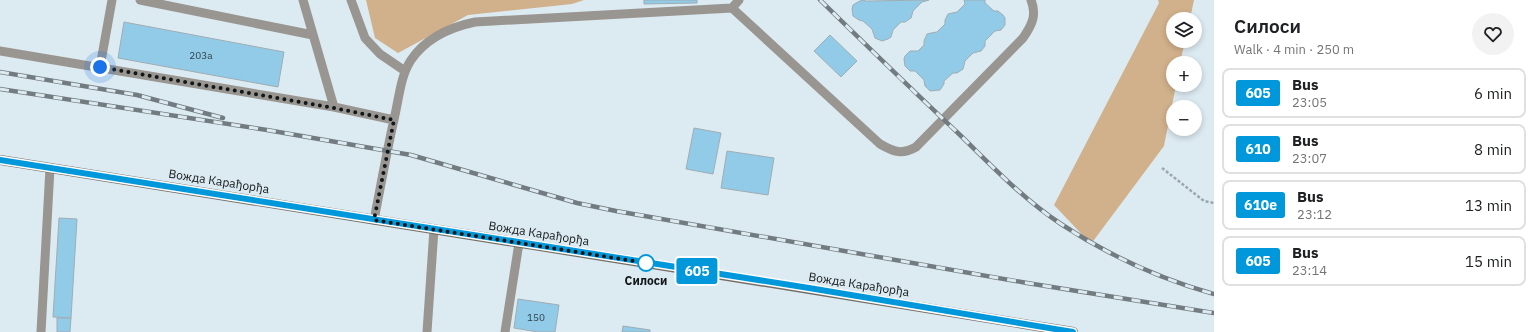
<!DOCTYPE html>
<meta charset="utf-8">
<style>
:root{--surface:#fff;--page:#f2f2f2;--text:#202124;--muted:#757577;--line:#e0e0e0}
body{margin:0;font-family:"IBM Plex Sans",sans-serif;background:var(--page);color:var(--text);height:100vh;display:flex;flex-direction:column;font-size:15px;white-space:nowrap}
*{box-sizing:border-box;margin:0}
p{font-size:13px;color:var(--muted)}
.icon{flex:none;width:22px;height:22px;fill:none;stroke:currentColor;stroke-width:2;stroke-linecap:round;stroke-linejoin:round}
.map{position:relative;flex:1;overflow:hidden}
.side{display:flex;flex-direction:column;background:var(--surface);width:320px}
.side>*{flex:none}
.badge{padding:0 8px;border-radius:3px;font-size:14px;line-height:26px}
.controls{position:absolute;left:1166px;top:12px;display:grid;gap:8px}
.controls a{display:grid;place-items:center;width:36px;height:36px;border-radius:50%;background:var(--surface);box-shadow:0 2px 6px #0003;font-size:20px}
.you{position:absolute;width:20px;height:20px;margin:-10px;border:3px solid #fff;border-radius:50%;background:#1a73e8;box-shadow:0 0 0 6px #1a73e833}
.map>.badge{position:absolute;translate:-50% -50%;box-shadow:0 0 0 2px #fff}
.round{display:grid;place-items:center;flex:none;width:42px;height:42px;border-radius:21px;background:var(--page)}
.head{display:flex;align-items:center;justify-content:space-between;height:68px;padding:0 20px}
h1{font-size:19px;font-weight:600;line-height:30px}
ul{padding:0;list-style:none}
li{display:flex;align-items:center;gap:12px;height:50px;margin:0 8px 6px;padding:0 12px;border:2px solid var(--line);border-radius:8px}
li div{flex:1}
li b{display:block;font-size:15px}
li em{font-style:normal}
li .badge{min-width:44px;font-weight:700;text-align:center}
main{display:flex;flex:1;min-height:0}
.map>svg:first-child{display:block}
.green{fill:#d1b18b}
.building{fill:#92cbe7;stroke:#9fadb4}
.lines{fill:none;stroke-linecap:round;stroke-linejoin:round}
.path{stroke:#9ba7ac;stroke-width:2.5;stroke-dasharray:3 2;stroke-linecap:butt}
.service{stroke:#999590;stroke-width:9}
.secondary{stroke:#746e67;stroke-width:10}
.rail-casing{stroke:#727c80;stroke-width:4.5}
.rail{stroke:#dceaf1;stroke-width:3;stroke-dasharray:9;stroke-linecap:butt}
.line-casing{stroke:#fff;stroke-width:9}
.line{stroke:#0098da;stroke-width:6}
.walk{stroke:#111618;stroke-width:4;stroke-dasharray:0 7.2}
.stop-dot{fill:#fff;stroke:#0098da;stroke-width:2}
.labels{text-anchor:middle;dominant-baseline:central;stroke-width:3.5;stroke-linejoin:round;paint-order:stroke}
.number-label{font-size:10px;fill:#31434c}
.street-label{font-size:12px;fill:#111618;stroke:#dceaf1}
.stop-label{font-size:12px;font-weight:bold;fill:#111618;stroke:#dceaf1}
</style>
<main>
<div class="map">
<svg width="1214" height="332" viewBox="0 0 1214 332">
<rect width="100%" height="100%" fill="#dceaf1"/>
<path class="green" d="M 366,0 L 584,0 L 572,4 L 468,15 L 398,53 L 375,38 Z
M 1158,0 L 1194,0 L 1190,19 L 1173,19 L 1173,41 L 1185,41 L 1180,63 L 1173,63 L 1173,85 L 1176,85 L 1164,146 L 1091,244 L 1054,205 L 1159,3 Z"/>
<path class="building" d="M 644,0 L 697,0 L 697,3 L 644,4 Z
M 862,0 L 866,1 L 929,0 L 922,2 L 913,11 L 911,18 L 905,22 L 901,22 L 893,30 L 891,37 L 888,39 L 882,41 L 875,38 L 872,29 L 863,21 L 859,20 L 853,16 L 852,9 L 853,5 L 856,3 Z
M 964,0 L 985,0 L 985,3 L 994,11 L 998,11 L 1003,15 L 1005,18 L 1005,25 L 1001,30 L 995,31 L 985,41 L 985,46 L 981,51 L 973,53 L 965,61 L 963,69 L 957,73 L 953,73 L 944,81 L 944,84 L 940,90 L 930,91 L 925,86 L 924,80 L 915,71 L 910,71 L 905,66 L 904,59 L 905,56 L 910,51 L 918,51 L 924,45 L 924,41 L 927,34 L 931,33 L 937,32 L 945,24 L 945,20 L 948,14 L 957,12 L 965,4 Z
M 124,22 L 284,52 L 278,87 L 118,58 Z
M 830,35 L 857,61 L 841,77 L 814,51 Z
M 694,128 L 721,133 L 713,174 L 686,169 Z
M 727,151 L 774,158 L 768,195 L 721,188 Z
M 59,218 L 77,219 L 71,318 L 53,317 Z
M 518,299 L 559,305 L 555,332 L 538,332 L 514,328 Z
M 57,318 L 71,318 L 70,332 L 57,332 Z
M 623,326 L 650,330 L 650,332 L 622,332 Z"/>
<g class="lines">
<path class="path" d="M 1162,168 L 1204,201 L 1214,203"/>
<path class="service" d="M 140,0 L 313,35
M 303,0 L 334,107
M 351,0 L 365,38 L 380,54 L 405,71
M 732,8 L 739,0
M 0,51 L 334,107 L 394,120
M 100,67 L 112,0
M 374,220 C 381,185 387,150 395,115 C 399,97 401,75 411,60 C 426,38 451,27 475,22 L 732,8 L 880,144 C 894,152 902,155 916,147 L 1023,38 C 1032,25 1037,15 1031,0
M 41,332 L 50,168
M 427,332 L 434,229
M 505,332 L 519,243"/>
<path class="secondary" d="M 0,160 L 809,289 L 1073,332"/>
<defs>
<path id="rail" d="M 820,0 C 866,45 912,90 959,134 C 991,165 1023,199 1061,224 C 1108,255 1160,279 1214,294
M 0,72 L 137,95 L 223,118
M 0,89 L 267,130 L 411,155 L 577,203 L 616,211 L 1027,283 L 1214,313"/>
</defs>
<use href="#rail" class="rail-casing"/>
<use href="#rail" class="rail"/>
</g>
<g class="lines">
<defs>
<path id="line" d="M 0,160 L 809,288 L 1073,332"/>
</defs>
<use href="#line" class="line-casing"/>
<use href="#line" class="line"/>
<path class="walk" d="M 100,67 L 334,108 L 394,120 L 374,220 L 646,263"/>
</g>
<circle class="stop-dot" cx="646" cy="263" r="8"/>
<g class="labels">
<g class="number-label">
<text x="201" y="55">203a</text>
<text x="536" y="317">150</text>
</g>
<g class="street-label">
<text transform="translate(219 181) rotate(9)">Вожда Карађорђа</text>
<text transform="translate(539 233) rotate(9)">Вожда Карађорђа</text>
<text transform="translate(859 284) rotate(9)">Вожда Карађорђа</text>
</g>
<g class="stop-label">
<text x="646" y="280">Силоси</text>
</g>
</g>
</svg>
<div class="controls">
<a><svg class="icon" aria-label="layers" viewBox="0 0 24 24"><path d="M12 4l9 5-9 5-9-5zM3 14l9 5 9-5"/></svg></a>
<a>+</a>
<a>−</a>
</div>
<div class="you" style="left:100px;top:67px"></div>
<b class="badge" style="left:697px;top:271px;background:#0098da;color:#fff">605</b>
</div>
<section class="side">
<div class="head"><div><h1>Силоси</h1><p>Walk · 4 min · 250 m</p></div><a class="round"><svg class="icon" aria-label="heart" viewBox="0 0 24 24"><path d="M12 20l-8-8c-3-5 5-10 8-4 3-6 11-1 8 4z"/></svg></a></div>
<ul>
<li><span class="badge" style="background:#0098da;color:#fff">605</span><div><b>Bus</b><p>23:05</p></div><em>6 min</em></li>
<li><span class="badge" style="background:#0098da;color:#fff">610</span><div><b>Bus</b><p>23:07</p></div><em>8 min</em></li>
<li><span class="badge" style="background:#0098da;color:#fff">610e</span><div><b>Bus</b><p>23:12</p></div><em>13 min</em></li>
<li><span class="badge" style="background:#0098da;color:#fff">605</span><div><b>Bus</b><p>23:14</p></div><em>15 min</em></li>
</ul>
</section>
</main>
